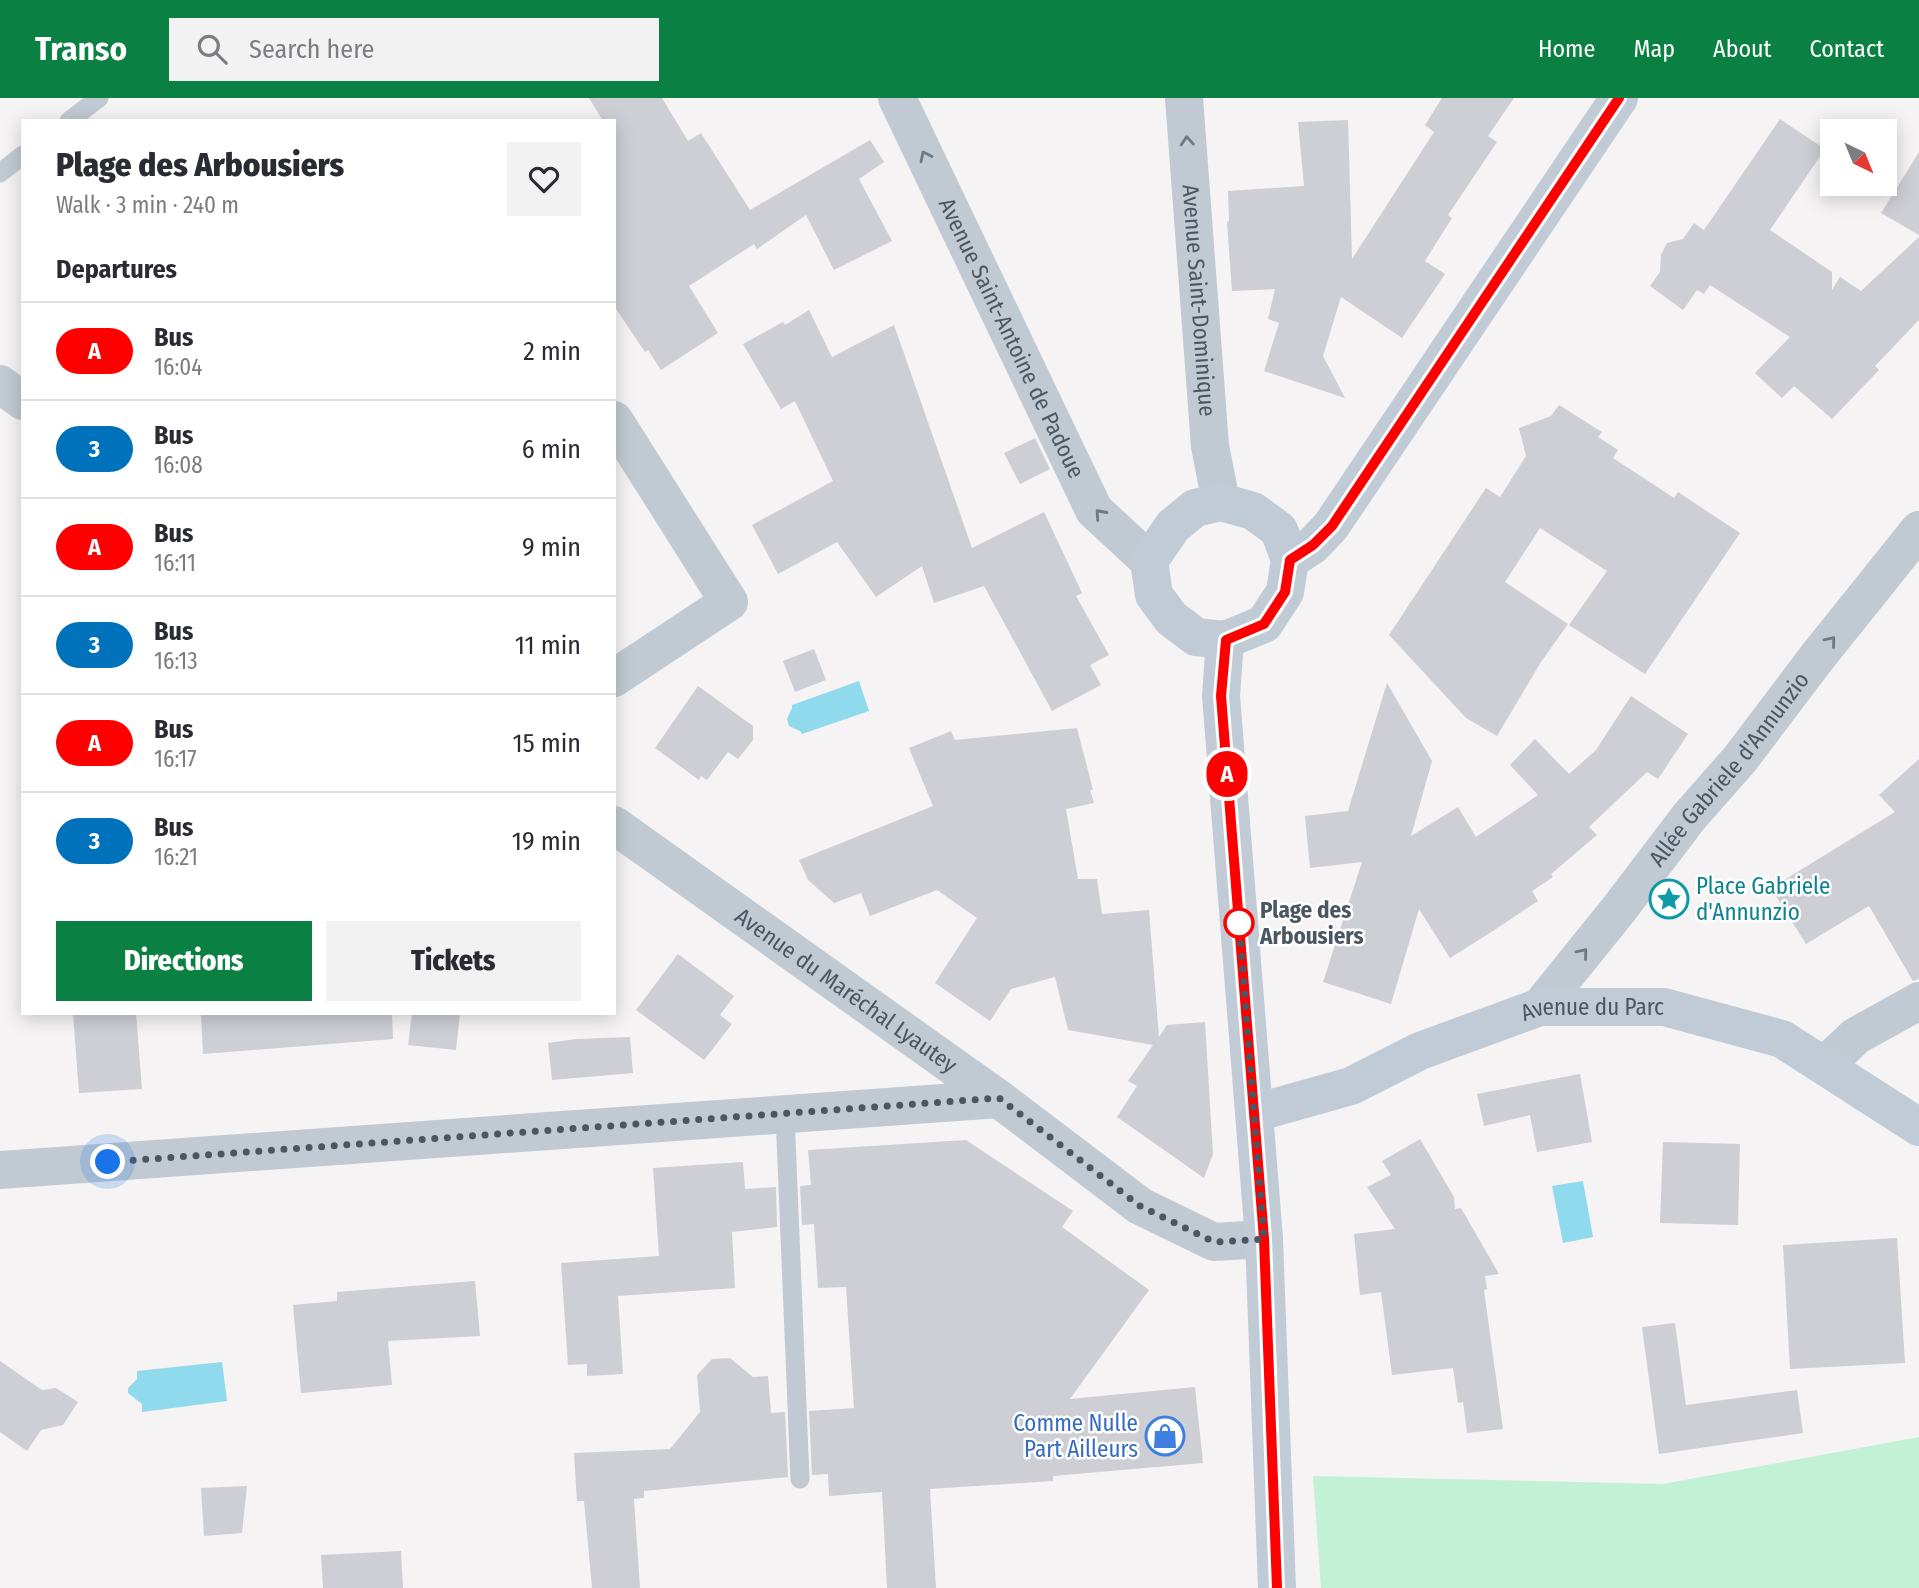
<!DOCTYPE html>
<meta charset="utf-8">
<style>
:root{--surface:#fff;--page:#f2f2f3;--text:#2b2b33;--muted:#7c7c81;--line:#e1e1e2;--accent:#0b8043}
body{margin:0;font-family:"Fira Sans Condensed",sans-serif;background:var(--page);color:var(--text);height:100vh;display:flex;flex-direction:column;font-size:26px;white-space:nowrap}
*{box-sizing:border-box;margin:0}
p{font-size:23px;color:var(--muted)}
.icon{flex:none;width:38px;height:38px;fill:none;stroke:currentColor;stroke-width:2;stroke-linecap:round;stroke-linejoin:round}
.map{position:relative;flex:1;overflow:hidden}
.drawer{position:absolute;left:21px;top:21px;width:595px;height:896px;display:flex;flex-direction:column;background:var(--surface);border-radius:0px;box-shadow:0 4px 18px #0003}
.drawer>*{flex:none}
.badge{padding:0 14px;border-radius:23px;font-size:24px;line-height:46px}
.needle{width:46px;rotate:137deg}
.tools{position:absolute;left:1820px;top:21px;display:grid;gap:14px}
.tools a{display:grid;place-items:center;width:77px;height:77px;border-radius:0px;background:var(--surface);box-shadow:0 4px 18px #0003;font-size:35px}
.you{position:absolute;width:35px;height:35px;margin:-18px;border:5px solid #fff;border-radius:50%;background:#1a73e8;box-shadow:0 0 0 10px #1a73e833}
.map>.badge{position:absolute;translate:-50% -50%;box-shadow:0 0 0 4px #fff}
h2{padding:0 35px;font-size:26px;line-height:63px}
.round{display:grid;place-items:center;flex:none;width:74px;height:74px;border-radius:0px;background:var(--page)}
.head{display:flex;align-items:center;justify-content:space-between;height:119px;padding:0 35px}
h1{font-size:33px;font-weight:800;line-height:52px}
.button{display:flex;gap:14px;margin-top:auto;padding:14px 35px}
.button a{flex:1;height:80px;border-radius:0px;background:var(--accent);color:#fff;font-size:28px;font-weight:800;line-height:80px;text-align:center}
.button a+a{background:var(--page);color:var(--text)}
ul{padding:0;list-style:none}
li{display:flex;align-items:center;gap:21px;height:98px;padding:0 35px;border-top:2px solid var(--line)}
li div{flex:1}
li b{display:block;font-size:26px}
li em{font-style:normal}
li .badge{min-width:77px;font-weight:700;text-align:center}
header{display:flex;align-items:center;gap:42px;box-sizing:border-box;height:98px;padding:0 35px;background:var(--accent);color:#fff}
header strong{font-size:33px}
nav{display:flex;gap:38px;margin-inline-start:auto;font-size:24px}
.search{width:490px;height:63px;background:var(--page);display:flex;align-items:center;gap:18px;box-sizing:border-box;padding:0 24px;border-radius:0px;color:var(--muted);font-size:26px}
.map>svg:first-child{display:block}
.green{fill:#c3f1d5}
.water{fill:#90daee}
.building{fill:#cdcfd5}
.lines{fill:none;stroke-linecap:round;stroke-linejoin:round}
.lane{stroke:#c1cad2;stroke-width:19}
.street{stroke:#c1cad2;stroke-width:38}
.secondary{stroke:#c1cbd6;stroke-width:38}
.oneway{stroke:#6e7983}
.line-casing{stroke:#fff;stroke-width:16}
.line{stroke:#f00;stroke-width:10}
.walk{stroke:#4a5661;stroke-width:7;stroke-dasharray:0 12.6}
.stop-dot{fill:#fff;stroke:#f00;stroke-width:3.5}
.labels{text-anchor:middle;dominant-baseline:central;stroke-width:5;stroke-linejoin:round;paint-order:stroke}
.street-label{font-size:23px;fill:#4a5661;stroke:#fff}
.culture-label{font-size:23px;fill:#0d838f;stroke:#fff;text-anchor:start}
.stop-label{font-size:23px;font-weight:bold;fill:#4a5661;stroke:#fff;text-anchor:start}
.shop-label{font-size:23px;fill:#366cbe;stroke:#fff;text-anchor:end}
</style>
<header>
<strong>Transo</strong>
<div class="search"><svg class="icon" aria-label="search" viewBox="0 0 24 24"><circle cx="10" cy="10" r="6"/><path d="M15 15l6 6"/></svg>Search here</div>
<nav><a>Home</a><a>Map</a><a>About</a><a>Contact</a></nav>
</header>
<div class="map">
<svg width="1919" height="1490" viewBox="0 0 1919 1490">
<rect width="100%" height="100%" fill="#f5f3f3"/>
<path class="green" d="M 1919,1339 L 1919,1490 L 1321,1490 L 1313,1378 L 1663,1386 Z"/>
<path class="water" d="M 859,583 L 869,613 L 802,636 L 800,633 L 789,628 L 787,621 L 792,610 L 792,607 Z
M 1583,1083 L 1593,1139 L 1563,1145 L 1552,1088 Z
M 222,1264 L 227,1303 L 142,1314 L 142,1306 L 128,1295 L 128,1290 L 137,1281 L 137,1273 Z"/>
<path class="building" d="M 589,0 L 662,0 L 688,43 L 701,35 L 750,112 L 870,42 L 884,64 L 859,81 L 892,143 L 834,172 L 806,117 L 757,151 L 754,146 L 689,188 L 718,235 L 661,272 L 648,252 L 645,254 L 614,208 L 614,23 L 603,23 Z
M 1442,0 L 1514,0 L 1488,38 L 1497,44 L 1448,117 L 1452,120 L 1425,163 L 1445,176 L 1402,240 L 1341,199 L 1323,258 L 1345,300 L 1264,273 L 1279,225 L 1268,221 L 1275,191 L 1232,193 L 1227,124 L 1229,123 L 1228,93 L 1304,88 L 1298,24 L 1348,22 L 1352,161 L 1434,34 L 1425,27 Z
M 1780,21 L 1825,51 L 1770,132 L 1832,174 L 1832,192 L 1840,179 L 1861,193 L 1919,139 L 1919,222 L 1875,268 L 1879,272 L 1832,321 L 1794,288 L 1782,300 L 1755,275 L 1790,239 L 1710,187 L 1704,196 L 1697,192 L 1683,212 L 1650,188 L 1660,174 L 1661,157 L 1667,145 L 1683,141 L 1694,125 L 1704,132 Z
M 1919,54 L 1919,137 L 1881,115 Z
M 809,212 L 832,259 L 894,227 L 972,450 L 1044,414 L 1082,495 L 1076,498 L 1109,557 L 1090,567 L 1101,587 L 1052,613 L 984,488 L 934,505 L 922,468 L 876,499 L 837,444 L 778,476 L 752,427 L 833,383 L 795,303 L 781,311 L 743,246 L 783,224 L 785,227 Z
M 1559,307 L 1602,334 L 1598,339 L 1618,352 L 1613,360 L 1674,400 L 1678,394 L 1740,435 L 1645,576 L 1569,527 L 1607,473 L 1540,430 L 1505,484 L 1568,526 L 1541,564 L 1497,638 L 1466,620 L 1389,537 L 1486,390 L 1500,399 L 1526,358 L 1519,330 L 1551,318 Z
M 1035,340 L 1050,371 L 1020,386 L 1004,355 Z
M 814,551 L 826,582 L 795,594 L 783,563 Z
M 1387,585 L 1432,663 L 1411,738 L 1458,709 L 1476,739 L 1538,697 L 1510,667 L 1535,641 L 1569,676 L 1596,652 L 1631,598 L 1688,636 L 1658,681 L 1647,674 L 1589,729 L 1597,737 L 1551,776 L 1553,779 L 1532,793 L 1538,803 L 1493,833 L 1450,860 L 1419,811 L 1391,906 L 1323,884 L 1362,764 L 1310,770 L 1305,718 L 1348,713 Z
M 698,588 L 753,628 L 753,642 L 738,661 L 728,654 L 707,682 L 701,678 L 699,682 L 655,650 Z
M 1077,630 L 1093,692 L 1090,692 L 1094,705 L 1066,711 L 1078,781 L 1097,781 L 1102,816 L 1149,812 L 1159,939 L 1167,927 L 1205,924 L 1213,1056 L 1204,1080 L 1117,1019 L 1137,988 L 1128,983 L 1153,947 L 1068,932 L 1055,879 L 1011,891 L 990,923 L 935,885 L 977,820 L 937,792 L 870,818 L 861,795 L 834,805 L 808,782 L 799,762 L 933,708 L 909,650 L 951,633 L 955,642 Z
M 1919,661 L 1919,881 L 1913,883 L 1869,808 L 1806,846 L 1771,790 L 1895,714 L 1879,697 Z
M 678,856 L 734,898 L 720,917 L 732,926 L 704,962 L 636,912 Z
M 73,915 L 136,915 L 142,991 L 79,995 Z
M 201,915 L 392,915 L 393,941 L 203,956 Z
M 412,915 L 460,915 L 456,952 L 408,947 Z
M 630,939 L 633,975 L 552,982 L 548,945 L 576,941 Z
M 1580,976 L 1592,1044 L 1537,1054 L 1530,1017 L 1484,1028 L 1477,996 Z
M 1420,1041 L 1454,1099 L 1455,1111 L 1461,1110 L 1499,1176 L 1485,1178 L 1487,1191 L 1484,1192 L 1503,1331 L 1467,1335 L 1463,1304 L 1458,1305 L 1453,1270 L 1392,1277 L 1381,1194 L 1360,1197 L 1354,1136 L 1395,1131 L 1367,1089 L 1391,1077 L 1382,1063 Z
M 966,1042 L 1073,1113 L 1062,1129 L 1149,1192 L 1070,1301 L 1195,1289 L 1203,1365 L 1053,1378 L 1053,1383 L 930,1391 L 936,1490 L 887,1490 L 882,1394 L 829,1398 L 828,1376 L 812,1377 L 809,1313 L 854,1310 L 846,1189 L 818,1190 L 814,1126 L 802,1127 L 800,1088 L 811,1087 L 808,1052 Z
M 1663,1044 L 1740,1046 L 1738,1127 L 1660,1125 Z
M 743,1064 L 745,1091 L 776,1089 L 777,1129 L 732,1134 L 735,1190 L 618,1198 L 623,1276 L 587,1278 L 587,1266 L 568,1267 L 561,1165 L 659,1158 L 653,1070 Z
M 1897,1140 L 1905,1265 L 1790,1271 L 1783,1147 Z
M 475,1183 L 480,1238 L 388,1243 L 392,1287 L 301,1295 L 293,1207 L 337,1203 L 337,1194 Z
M 1675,1225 L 1686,1307 L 1797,1292 L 1803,1335 L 1659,1356 L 1642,1229 Z
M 730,1260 L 753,1279 L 768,1278 L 771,1315 L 785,1314 L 788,1379 L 644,1393 L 644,1400 L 634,1401 L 640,1490 L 592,1490 L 584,1403 L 577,1403 L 574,1355 L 670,1351 L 700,1314 L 697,1277 L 712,1261 Z
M 0,1263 L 42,1292 L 56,1290 L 78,1304 L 63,1327 L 41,1332 L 27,1353 L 0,1334 Z
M 247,1388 L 242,1435 L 204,1438 L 201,1390 Z
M 401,1453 L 403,1490 L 323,1490 L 321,1457 Z"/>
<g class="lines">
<path class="lane" d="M 69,23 L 99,0
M 0,75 L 23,57
M 785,1016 L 800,1381"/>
<g class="street">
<path id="s1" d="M 897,0 L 1094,412 L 1149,463"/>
<path id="s2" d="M 1184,0 L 1210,348 L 1221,404"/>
<path d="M 0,286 L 23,303"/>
<path d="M 614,322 L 729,504 L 614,580"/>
<path id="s3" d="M 614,727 L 999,1001 L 1140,1108 L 1214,1144 L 1264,1141"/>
<path id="s4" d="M 1540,909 L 1619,811 L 1689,719 L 1740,661 L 1818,558 L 1919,432"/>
<path d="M 1825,967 L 1856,938 L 1919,903"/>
<path d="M 0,1072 L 999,1001"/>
</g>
<g class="secondary">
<path d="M 1221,404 L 1253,413 L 1279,432 L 1290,462 L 1285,494 L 1264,526 L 1225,542 L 1196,539 L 1171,520 L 1154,497 L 1149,463 L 1173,428 L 1195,410 Z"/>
<path d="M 1290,462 L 1313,447 L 1331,428 L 1619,0"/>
<path d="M 1225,542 L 1221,598 L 1264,1141 L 1277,1490"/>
<path id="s5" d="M 1255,1015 L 1351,988 L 1420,953 L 1540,909 L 1664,909 L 1782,941 L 1919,1029"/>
</g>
</g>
<defs><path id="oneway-chevron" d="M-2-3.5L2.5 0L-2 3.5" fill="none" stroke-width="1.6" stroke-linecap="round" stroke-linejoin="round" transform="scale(1.75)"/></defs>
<g class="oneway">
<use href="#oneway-chevron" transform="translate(1187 43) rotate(-94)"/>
<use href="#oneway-chevron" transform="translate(925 58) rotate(-116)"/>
<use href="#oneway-chevron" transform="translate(1100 416) rotate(-132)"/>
<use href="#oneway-chevron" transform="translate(1831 543) rotate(-51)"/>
<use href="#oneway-chevron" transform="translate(1583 855) rotate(-51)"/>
</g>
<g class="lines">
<defs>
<path id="line" d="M 1277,1490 L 1264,1141 L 1221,598 L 1226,542 L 1264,526 L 1285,494 L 1290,462 L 1313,447 L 1332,428 L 1619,0"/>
</defs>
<use href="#line" class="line-casing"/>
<use href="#line" class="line"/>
<path class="walk" d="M 108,1064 L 999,1000 L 1140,1108 L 1214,1144 L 1264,1141 L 1239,825"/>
</g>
<defs>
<symbol id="sight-ring" viewBox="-11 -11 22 22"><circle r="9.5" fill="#fff" stroke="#0f9aa8" stroke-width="1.5"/><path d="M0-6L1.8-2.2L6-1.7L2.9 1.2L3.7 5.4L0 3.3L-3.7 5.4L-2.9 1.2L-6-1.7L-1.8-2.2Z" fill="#0f9aa8"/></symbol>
<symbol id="shop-ring" viewBox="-11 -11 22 22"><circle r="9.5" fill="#fff" stroke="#3f7fe0" stroke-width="1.5"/><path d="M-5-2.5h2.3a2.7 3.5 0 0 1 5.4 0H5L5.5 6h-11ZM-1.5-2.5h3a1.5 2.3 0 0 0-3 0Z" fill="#3f7fe0"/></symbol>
</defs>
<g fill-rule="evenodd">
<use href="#sight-ring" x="1647" y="779" width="44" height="44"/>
<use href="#shop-ring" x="1143" y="1316" width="44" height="44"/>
</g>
<circle class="stop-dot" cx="1239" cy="825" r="14"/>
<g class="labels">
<g class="street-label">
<text stroke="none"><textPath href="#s2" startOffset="203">Avenue Saint-Dominique</textPath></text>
<text stroke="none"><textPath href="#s1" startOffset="266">Avenue Saint-Antoine de Padoue</textPath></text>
<text stroke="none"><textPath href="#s4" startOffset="304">Allée Gabriele d'Annunzio</textPath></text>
<text stroke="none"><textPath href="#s3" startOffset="285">Avenue du Maréchal Lyautey</textPath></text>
<text stroke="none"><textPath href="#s5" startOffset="357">Avenue du Parc</textPath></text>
</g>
<g class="culture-label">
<text x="1696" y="788">Place Gabriele<tspan x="1696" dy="26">d'Annunzio</tspan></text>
</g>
<g class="stop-label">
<text x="1260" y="812">Plage des<tspan x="1260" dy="26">Arbousiers</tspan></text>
</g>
<g class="shop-label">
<text x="1138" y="1325">Comme Nulle<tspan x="1138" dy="26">Part Ailleurs</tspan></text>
</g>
</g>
</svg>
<div class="tools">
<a><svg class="needle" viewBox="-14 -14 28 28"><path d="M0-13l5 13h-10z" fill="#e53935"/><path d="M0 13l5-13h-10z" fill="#7c7c81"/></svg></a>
</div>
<div class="you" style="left:108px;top:1064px"></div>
<b class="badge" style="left:1227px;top:676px;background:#f00;color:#fff">A</b>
<section class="drawer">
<div class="head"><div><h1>Plage des Arbousiers</h1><p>Walk · 3 min · 240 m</p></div><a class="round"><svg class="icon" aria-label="heart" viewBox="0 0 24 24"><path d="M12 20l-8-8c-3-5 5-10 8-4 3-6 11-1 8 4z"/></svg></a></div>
<h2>Departures</h2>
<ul>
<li><span class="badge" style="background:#f00;color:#fff">A</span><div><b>Bus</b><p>16:04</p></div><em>2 min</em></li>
<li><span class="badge" style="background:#0072bc;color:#fff">3</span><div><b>Bus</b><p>16:08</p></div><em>6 min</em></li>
<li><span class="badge" style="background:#f00;color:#fff">A</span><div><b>Bus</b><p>16:11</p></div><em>9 min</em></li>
<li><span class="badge" style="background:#0072bc;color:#fff">3</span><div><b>Bus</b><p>16:13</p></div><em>11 min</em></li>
<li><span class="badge" style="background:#f00;color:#fff">A</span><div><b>Bus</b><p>16:17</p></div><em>15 min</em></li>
<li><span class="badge" style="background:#0072bc;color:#fff">3</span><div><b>Bus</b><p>16:21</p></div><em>19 min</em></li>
</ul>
<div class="button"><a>Directions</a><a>Tickets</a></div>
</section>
</div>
